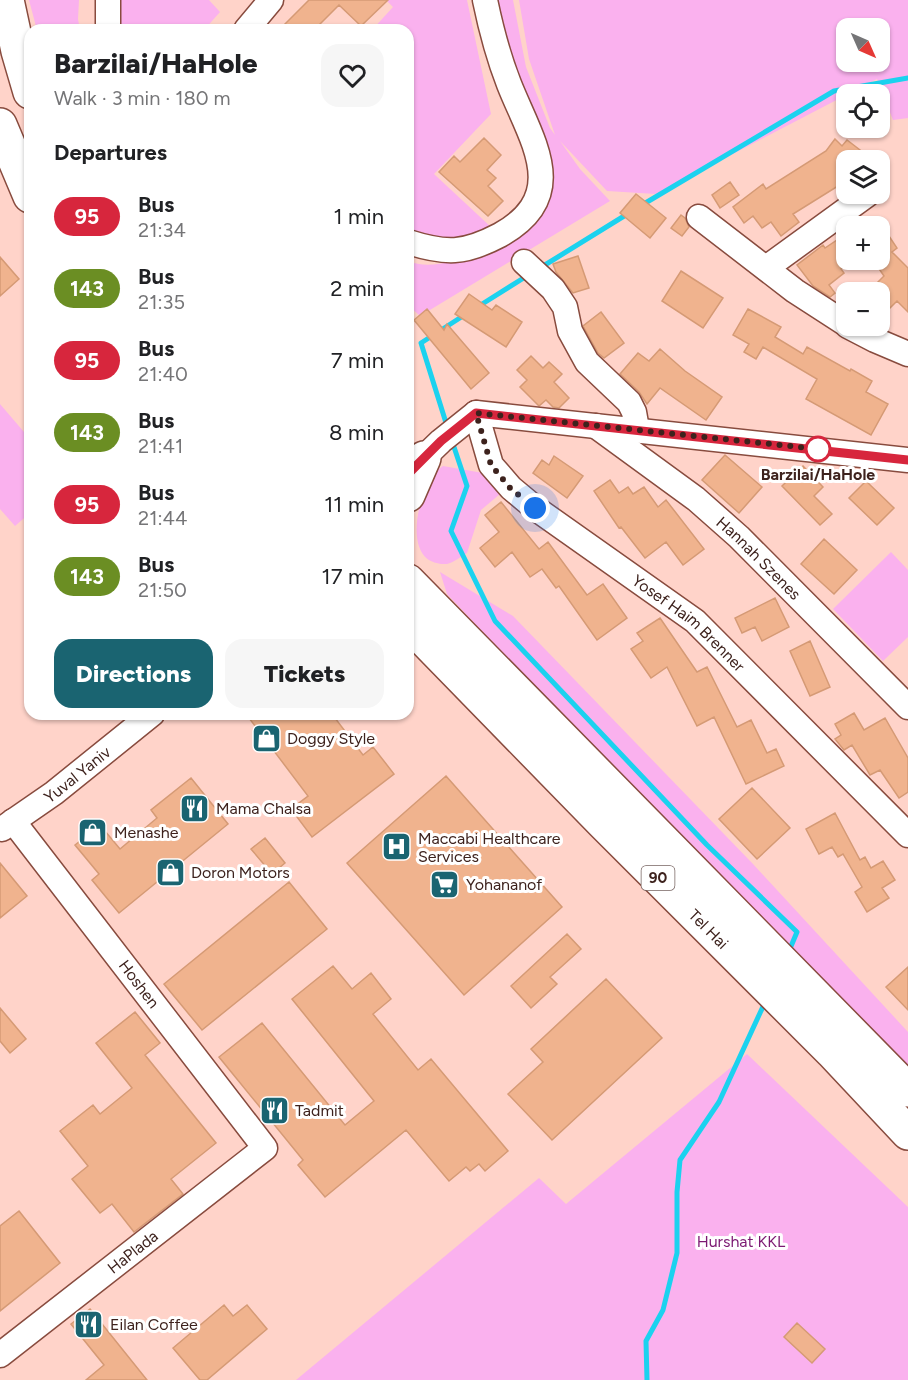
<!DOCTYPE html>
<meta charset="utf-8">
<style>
:root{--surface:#fff;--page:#f6f6f6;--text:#202124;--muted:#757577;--accent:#1a6471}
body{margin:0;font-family:Figtree,sans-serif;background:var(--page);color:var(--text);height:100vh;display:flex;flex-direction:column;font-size:22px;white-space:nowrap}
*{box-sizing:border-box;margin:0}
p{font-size:20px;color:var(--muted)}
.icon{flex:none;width:33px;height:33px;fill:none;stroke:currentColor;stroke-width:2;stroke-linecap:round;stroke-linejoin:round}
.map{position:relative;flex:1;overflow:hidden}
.panel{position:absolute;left:24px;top:24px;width:390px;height:696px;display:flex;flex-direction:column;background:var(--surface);border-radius:18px;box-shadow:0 2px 4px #0004}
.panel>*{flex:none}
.badge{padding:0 12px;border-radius:20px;font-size:21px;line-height:39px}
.needle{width:39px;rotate:135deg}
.tools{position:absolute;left:836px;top:18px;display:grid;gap:12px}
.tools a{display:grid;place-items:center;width:54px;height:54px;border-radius:12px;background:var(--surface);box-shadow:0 2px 4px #0004;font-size:30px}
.you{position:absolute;width:30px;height:30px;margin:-15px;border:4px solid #fff;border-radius:50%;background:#1a73e8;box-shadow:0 0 0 9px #1a73e833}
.map>.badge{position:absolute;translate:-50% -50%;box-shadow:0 0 0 3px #fff}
h2{padding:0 30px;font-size:22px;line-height:54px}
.round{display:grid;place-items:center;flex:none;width:63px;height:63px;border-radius:18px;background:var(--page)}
.headline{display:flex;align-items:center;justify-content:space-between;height:102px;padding:0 30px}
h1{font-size:28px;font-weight:800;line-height:45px}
.primary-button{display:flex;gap:12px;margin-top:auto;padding:12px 30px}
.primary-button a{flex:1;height:69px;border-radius:18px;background:var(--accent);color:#fff;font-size:24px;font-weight:800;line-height:69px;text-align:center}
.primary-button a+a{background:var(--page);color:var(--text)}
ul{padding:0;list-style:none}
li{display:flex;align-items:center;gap:18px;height:72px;padding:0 30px}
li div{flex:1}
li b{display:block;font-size:22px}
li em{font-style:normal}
li .badge{min-width:66px;font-weight:700;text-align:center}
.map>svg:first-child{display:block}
.green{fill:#fab1ee;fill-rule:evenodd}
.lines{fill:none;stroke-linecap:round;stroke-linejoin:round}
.stream{stroke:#1bd2ef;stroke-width:5}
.building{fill:#f0b38e;stroke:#d59a75;stroke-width:1.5}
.minor-casing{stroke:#884b3e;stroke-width:27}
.highway-casing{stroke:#884b3e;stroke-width:36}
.minor{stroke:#fff;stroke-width:24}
.highway{stroke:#fff;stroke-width:33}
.line-casing{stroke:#fff;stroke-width:14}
.line{stroke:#d7263d;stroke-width:9}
.walk{stroke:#3d221d;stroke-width:6;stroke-dasharray:0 10.8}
.stop-dot{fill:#fff;stroke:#d7263d;stroke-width:3}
.labels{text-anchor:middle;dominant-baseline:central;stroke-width:6;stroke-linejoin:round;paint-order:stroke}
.shield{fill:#fff;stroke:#776461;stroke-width:1.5}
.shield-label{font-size:15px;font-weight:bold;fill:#3d221d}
.stop-label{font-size:16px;font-weight:bold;fill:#3d221d;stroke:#fff}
.street-label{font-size:16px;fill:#3d221d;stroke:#fff}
.poi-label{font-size:16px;fill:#3d221d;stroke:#fff;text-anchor:start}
.park-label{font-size:16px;fill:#7c1972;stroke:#fff}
</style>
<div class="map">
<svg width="908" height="1380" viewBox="0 0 908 1380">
<rect width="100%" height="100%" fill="#ffd3c9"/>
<path class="green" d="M 29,0 L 79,0 L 78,19 L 80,30 L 37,30 Z
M 120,0 L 209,0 L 220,12 L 204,30 L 120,30 Z
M 386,0 L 467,0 L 491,114 L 434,174 L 492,228 L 473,239 L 438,241 L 408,235 L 408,30 L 372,30 L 393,7 Z
M 498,0 L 513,0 L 526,67 L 550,128 L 555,135 L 529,59 L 519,0 L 908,0 L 908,118 L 893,120 L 877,79 L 656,194 L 607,191 L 560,141 L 580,169 L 610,201 L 420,316 L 408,305 L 408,261 C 432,271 460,258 484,252 C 518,243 554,210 554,172 C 554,163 539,141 534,132 C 514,91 507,44 498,0 ZM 846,28 L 879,28 L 879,62 L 846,62 Z
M 0,404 L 30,439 L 30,513 L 15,526 L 0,509 Z
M 443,466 L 483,473 L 500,494 L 481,510 L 467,553 C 462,556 453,563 447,564 C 401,566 417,499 432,475 C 435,472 439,469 443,466 Z
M 891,552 L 908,570 L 908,637 L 883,661 L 833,609 Z
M 440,572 L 513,616 L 753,864 L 908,1032 L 908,1069 L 481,630 L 447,594 Z
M 747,1054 L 908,1207 L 908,1380 L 296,1380 L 539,1178 L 566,1204 Z"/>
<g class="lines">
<path class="stream" d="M 642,205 L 834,91 L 908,78
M 540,268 L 629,213
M 479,306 L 530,274
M 447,426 L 421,343 L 466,314
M 452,441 L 467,486 L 451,531 L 495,621 L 707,845 L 797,932 L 789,951
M 647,1380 L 646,1341 L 663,1310 L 677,1253 L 677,1192 L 680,1160 L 719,1102 L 766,1000"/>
</g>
<path class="building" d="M 309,0 L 388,0 L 361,26 L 339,5 L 314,30 L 279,30 Z
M 484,138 L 501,155 L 487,170 L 496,178 L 488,186 L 503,201 L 488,216 L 439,172 L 454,156 L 460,162 Z
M 835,139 L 842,146 L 847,140 L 873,160 L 846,160 L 846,181 L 793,214 L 799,222 L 781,236 L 771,222 L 762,228 L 753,216 L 744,223 L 733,207 L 763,184 L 766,189 L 826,151 Z
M 730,182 L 739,195 L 720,208 L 712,195 Z
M 636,194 L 666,218 L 650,238 L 620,213 Z
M 681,215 L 685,218 L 689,227 L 682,236 L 671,228 Z
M 879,221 L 897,248 L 892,252 L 908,268 L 908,312 L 897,301 L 888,310 L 879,301 L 879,292 L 868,292 L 884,276 L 873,260 L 879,260 Z
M 846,234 L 846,266 L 841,269 L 844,273 L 829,285 L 835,293 L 830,297 L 813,286 L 797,265 L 823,245 L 825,248 Z
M 578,256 L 589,288 L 573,293 L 556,272 L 553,264 Z
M 0,257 L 19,279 L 0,296 Z
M 681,271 L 723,298 L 703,328 L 662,301 Z
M 469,294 L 492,310 L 496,305 L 522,322 L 506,347 L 455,314 Z
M 427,309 L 444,330 L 447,324 L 489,373 L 471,389 L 414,320 Z
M 748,309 L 781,327 L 775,337 L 803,354 L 807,347 L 850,371 L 851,369 L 872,381 L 866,392 L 888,404 L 871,435 L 806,399 L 817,379 L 763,347 L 756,359 L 744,352 L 749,344 L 733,335 Z
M 601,312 L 624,343 L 604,358 L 598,353 L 583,326 Z
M 660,349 L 685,371 L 722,397 L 706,420 L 660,388 L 647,404 L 639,392 L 620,374 L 638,353 L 649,361 Z
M 531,356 L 543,368 L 549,362 L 562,374 L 554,382 L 569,398 L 559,408 L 553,407 L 546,400 L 539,406 L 520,387 L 527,380 L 517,370 Z
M 725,455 L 762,487 L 739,513 L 702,480 Z
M 554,456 L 583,476 L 567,498 L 533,473 L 542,460 L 549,465 Z
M 803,466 L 823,487 L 814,496 L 832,514 L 820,525 L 782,486 Z
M 610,480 L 619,493 L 628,487 L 633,494 L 644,487 L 658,507 L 666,500 L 704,549 L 683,565 L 666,542 L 645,558 L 621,527 L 619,528 L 594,491 Z
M 866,481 L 894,508 L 877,525 L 849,498 Z
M 501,502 L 539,549 L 548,542 L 587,595 L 603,584 L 627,618 L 597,640 L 559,586 L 556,588 L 542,569 L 530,577 L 512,552 L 495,567 L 480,548 L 499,532 L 485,515 Z
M 824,539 L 857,570 L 834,594 L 801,564 Z
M 775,598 L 789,627 L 762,641 L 755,627 L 742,633 L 735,618 Z
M 660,618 L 697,672 L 707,667 L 737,727 L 751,720 L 767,753 L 776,749 L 784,766 L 746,784 L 714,717 L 697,726 L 667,667 L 651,678 L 631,649 L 643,641 L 637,633 Z
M 810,641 L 830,687 L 810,696 L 790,651 Z
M 854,713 L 864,730 L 885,718 L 908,758 L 908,792 L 899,798 L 880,770 L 870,775 L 852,745 L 844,750 L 835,739 L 841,735 L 835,724 Z
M 246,714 L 332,714 L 363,755 L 373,747 L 394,774 L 312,837 L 291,809 L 308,796 Z
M 446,776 L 562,907 L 464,995 L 347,863 Z
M 191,778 L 228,824 L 119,913 L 92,880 L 99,874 L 75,845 L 100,825 L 120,849 L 157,818 L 151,810 Z
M 752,788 L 790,828 L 757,859 L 719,819 Z
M 835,813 L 860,860 L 865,857 L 871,868 L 883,861 L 895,880 L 882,888 L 889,898 L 867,912 L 855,892 L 862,887 L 843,854 L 838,857 L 832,847 L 819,854 L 806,829 Z
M 265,838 L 285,863 L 272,874 L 251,849 Z
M 0,863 L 27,896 L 0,918 Z
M 289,882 L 327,929 L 202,1030 L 164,984 Z
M 567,934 L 581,949 L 550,977 L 557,984 L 531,1008 L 511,986 Z
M 333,966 L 352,989 L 371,973 L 391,999 L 373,1014 L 418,1070 L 431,1059 L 508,1151 L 485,1171 L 479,1164 L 470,1171 L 466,1167 L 449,1181 L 406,1130 L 325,1197 L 298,1165 L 303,1160 L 219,1057 L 262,1023 L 345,1125 L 374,1101 L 292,999 Z
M 908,967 L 908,1010 L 886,987 Z
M 606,979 L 662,1038 L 552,1140 L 508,1094 L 543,1062 L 531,1049 Z
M 0,1008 L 26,1039 L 10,1053 L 0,1041 Z
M 135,1012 L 160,1043 L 145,1055 L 216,1143 L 171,1179 L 183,1194 L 134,1232 L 112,1204 L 100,1213 L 72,1179 L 88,1166 L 60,1131 L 93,1105 L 100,1114 L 132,1088 L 96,1043 Z
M 19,1211 L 60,1263 L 0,1311 L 0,1226 Z
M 224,1305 L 233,1316 L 247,1305 L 267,1329 L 207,1380 L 200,1380 L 173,1348 Z
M 90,1309 L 147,1380 L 86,1380 L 104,1365 L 71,1324 Z
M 797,1323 L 825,1349 L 812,1363 L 784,1337 Z"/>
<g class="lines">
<defs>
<g id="minor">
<path d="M 108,30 L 108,0"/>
<path d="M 246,30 L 271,0"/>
<path d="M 699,217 L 795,291 L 846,324"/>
<path d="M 408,242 C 446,254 464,254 500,235 C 572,195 531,140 509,84 C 498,56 491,29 485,0"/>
<path d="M 524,262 L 553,289 L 565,307 L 570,331 L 587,362 L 629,402 L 634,412 L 637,429"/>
<path d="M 766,268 L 868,194"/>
<path d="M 848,326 L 875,340 L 908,354"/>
<path id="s1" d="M 476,413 L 491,465 L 511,488 L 535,508 L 695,621 L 908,835"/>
<path id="s2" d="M 596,426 L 696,499 L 739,537 L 908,707"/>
<path d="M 412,469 L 441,441 L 476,413 L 908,460"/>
<path id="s3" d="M 2,829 L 54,793 L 152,714"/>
<path id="s4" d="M 0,1355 L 265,1148 L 13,821"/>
</g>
<g id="highway">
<path d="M 7,0 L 18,51 L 30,92"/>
<path d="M 0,125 L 30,196"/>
<path d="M 408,495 L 424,458"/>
<path d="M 408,581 L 908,1090"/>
<path id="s5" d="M 408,623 L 603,823 L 832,1052 L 908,1133"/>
</g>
</defs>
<use href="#minor" class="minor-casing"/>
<use href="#highway" class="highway-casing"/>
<use href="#minor" class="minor"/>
<use href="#highway" class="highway"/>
</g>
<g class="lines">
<defs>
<path id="line" d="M 408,474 L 441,441 L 476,413 L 908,460"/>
</defs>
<use href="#line" class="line-casing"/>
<use href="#line" class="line"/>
<path class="walk" d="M 535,508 L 511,489 L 491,465 L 476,413 L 818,449"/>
</g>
<defs>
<symbol id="shop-square" viewBox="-11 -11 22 22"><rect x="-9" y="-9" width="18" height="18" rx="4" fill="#1a6471" stroke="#fff"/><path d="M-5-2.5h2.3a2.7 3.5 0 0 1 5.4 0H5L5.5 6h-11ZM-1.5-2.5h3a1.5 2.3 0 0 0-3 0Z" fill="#fff"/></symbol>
<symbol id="restaurant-square" viewBox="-11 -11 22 22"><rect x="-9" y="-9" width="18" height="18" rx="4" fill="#1a6471" stroke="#fff"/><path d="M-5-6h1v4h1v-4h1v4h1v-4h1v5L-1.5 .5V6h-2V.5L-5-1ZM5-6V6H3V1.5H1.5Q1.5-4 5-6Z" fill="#fff"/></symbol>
<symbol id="hospital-square" viewBox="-11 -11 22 22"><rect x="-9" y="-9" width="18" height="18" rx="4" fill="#1a6471" stroke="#fff"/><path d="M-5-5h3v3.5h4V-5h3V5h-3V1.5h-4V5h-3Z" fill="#fff"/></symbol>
<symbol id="supermarket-square" viewBox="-11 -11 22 22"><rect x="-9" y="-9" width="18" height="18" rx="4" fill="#1a6471" stroke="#fff"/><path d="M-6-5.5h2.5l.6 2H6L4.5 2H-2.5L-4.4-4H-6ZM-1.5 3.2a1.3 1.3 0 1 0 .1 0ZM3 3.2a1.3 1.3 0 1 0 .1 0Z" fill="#fff"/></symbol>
</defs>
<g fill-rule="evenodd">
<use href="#shop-square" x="250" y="722" width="33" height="33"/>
<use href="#restaurant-square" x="178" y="792" width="33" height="33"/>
<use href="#shop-square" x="76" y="816" width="33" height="33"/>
<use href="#hospital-square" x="380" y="830" width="33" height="33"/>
<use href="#shop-square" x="154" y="856" width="33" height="33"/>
<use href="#supermarket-square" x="428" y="868" width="33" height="33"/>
<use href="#restaurant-square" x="258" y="1094" width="33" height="33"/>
<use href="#restaurant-square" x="72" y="1308" width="33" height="33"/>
</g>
<circle class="stop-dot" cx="818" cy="449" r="12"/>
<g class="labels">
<rect class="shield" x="641.5" y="866" width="33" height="24" rx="4.5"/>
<g class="shield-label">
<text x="658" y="878">90</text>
</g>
<g class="stop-label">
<text x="818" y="474">Barzilai/HaHole</text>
</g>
<g class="street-label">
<text stroke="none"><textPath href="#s2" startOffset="210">Hannah Szenes</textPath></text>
<text stroke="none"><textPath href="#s1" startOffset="308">Yosef Haim Brenner</textPath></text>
<text stroke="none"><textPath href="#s3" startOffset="93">Yuval Yaniv</textPath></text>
<text stroke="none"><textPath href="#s5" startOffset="429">Tel Hai</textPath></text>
<text transform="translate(139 984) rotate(53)">Hoshen</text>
<text stroke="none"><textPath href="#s4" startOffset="168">HaPlada</textPath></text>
</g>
<g class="poi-label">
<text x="287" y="738">Doggy Style</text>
<text x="216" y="808">Mama Chalsa</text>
<text x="114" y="832">Menashe</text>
<text x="418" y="838">Maccabi Healthcare<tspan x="418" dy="18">Services</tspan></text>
<text x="191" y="872">Doron Motors</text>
<text x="466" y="884">Yohananof</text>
<text x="295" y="1110">Tadmit</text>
<text x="110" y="1324">Eilan Coffee</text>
</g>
<g class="park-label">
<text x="741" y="1241">Hurshat KKL</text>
</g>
</g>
</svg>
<div class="tools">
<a><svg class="needle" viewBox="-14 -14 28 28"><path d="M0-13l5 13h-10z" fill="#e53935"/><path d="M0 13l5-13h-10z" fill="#757577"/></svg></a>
<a><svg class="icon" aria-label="locate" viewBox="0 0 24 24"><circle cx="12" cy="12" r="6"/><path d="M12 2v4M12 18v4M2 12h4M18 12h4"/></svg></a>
<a><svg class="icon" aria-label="layers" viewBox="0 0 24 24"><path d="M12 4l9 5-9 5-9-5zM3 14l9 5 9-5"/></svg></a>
<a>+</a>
<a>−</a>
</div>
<div class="you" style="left:535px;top:508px"></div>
<section class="panel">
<div class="headline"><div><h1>Barzilai/HaHole</h1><p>Walk · 3 min · 180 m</p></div><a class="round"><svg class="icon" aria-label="heart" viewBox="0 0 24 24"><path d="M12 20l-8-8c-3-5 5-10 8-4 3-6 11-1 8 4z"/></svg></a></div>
<h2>Departures</h2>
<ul>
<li><span class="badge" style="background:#d7263d;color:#fff">95</span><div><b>Bus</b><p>21:34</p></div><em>1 min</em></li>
<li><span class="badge" style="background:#6b8e23;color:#fff">143</span><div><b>Bus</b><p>21:35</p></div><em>2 min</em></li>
<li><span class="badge" style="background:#d7263d;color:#fff">95</span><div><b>Bus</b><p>21:40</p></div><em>7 min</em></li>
<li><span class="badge" style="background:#6b8e23;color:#fff">143</span><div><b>Bus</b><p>21:41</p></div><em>8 min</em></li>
<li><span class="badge" style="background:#d7263d;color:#fff">95</span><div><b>Bus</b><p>21:44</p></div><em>11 min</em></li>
<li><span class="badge" style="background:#6b8e23;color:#fff">143</span><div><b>Bus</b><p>21:50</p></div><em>17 min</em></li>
</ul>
<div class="primary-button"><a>Directions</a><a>Tickets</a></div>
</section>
</div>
